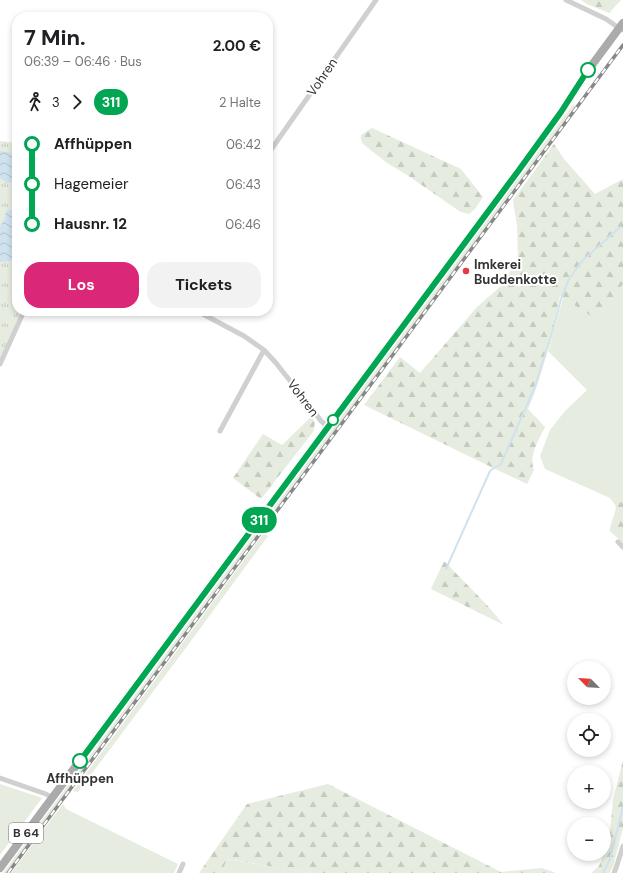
<!DOCTYPE html>
<html lang="de">
<meta charset="utf-8">
<style>
:root{--surface:#fff;--page:#f2f2f2;--text:#202124;--muted:#757577;--accent:#db2777}
body{margin:0;font-family:"DM Sans",sans-serif;background:var(--page);color:var(--text);height:100vh;display:flex;flex-direction:column;font-size:15px;white-space:nowrap}
*{box-sizing:border-box;margin:0}
p{font-size:13px;color:var(--muted)}
.icon{flex:none;width:22px;height:22px;fill:none;stroke:currentColor;stroke-width:2;stroke-linecap:round;stroke-linejoin:round}
.map{position:relative;flex:1;overflow:hidden}
.panel{position:absolute;left:12px;top:12px;width:261px;height:304px;display:flex;flex-direction:column;background:var(--surface);border-radius:16px;box-shadow:0 2px 6px #0003}
.panel>*{flex:none}
.badge{padding:0 8px;border-radius:13px;font-size:14px;line-height:26px}
.needle{width:26px;rotate:294deg}
.controls{position:absolute;left:567px;top:661px;display:grid;gap:8px}
.controls a{display:grid;place-items:center;width:44px;height:44px;border-radius:50%;background:var(--surface);box-shadow:0 2px 6px #0003;font-size:20px}
.map>.badge{position:absolute;translate:-50% -50%;box-shadow:0 0 0 2px #fff}
.legs{display:flex;align-items:center;gap:6px;height:44px;padding:0 12px;font-size:13px}
.legs p{margin-inline-start:auto}
.summary{display:flex;align-items:center;justify-content:space-between;height:68px;padding:0 12px}
h1{font-size:22px;font-weight:700;line-height:30px}
.button{display:flex;gap:8px;margin-top:auto;padding:8px 12px}
.button a{flex:1;height:46px;border-radius:16px;background:var(--accent);color:#fff;font-size:16px;font-weight:700;line-height:46px;text-align:center}
.button a+a{background:var(--page);color:var(--text)}
ul{padding:0 12px;list-style:none}
li{display:flex;align-items:center;gap:14px;height:40px;font-size:15px}
li i{display:grid;place-items:center;width:6px;height:100%;margin:0 5px;background:currentColor}
li i::after{content:'';width:10px;height:10px;margin:-5px;border:3px solid;border-radius:50%;background:var(--surface)}
li p{margin-inline-start:auto}
li:first-child i{background:linear-gradient(#0000 50%,currentColor 0)}
li:last-child i{background:linear-gradient(currentColor 50%,#0000 0)}
.map>svg:first-child{display:block}
.grass{fill:#e6ecdf}
.forest{fill:url(#forest-firs)}
.park{fill:url(#park-tufts)}
.water{fill:url(#water-waves)}
.lines{fill:none;stroke-linecap:round;stroke-linejoin:round}
.stream{stroke:#cfe2ee;stroke-width:2}
.minor{stroke:#d0d0d0;stroke-width:5}
.primary{stroke:#ababab;stroke-width:8}
.rail-casing{stroke:#888;stroke-width:3.5}
.rail{stroke:#fff;stroke-width:2;stroke-dasharray:6;stroke-linecap:butt}
.line-1-casing{stroke:#fff;stroke-width:9}
.line-1{stroke:#00a651;stroke-width:6}
.stop-1-dot{fill:#fff;stroke:#00a651;stroke-width:2}
.poi-dot{fill:#e63946;stroke:#fff;stroke-width:1.5}
.labels{text-anchor:middle;dominant-baseline:central;stroke-width:4;stroke-linejoin:round;paint-order:stroke}
.shield{fill:#fff;stroke:#707070;stroke-width:1}
.shield-label{font-size:12px;font-weight:bold;fill:#333}
.street-label{font-size:13px;fill:#333;stroke:#fff}
.poi-label{font-size:13px;font-weight:bold;fill:#333;stroke:#fff;text-anchor:start}
.stop-label{font-size:13px;font-weight:bold;fill:#333;stroke:#fff}
</style>
<div class="map">
<svg width="623" height="873" viewBox="0 0 623 873">
<defs>
<pattern id="forest-firs" width="22" height="20" patternUnits="userSpaceOnUse"><rect width="22" height="20" fill="#e6ecdf"/><path d="M5 1l3.5 6h-7zM16 11l3.5 6h-7z" fill="#c6cbc0"/></pattern>
<pattern id="park-tufts" width="24" height="20" patternUnits="userSpaceOnUse"><rect width="24" height="20" fill="#e6ecdf"/><path d="M3 7l-1-3M5 7V3M7 7l1-3M15 17l-1-3M17 17v-4M19 17l1-3" fill="none" stroke="#c6cbc0"/></pattern>
<pattern id="water-waves" width="16" height="10" patternUnits="userSpaceOnUse"><rect width="16" height="10" fill="#cfe2ee"/><path d="M0 5q4-4 8 0t8 0" fill="none" stroke="#b2c2cd"/></pattern>
</defs>
<rect width="100%" height="100%" fill="#fff"/>
<path class="grass" d="M 574,104 L 575,107 L 7,873 L 3,873 L 565,115 Z
M 623,284 L 623,503 L 610,498 L 545,469 L 540,456 L 550,430 L 565,411 L 587,390 L 548,351 L 563,298 L 596,318 Z
M 264,533 L 268,536 L 191,641 L 78,792 L 73,791 Z
M 0,784 L 42,798 L 0,855 Z
M 63,804 L 66,809 L 178,864 L 174,873 L 11,873 Z
M 226,859 L 311,873 L 221,873 Z"/>
<path class="forest" d="M 581,0 L 621,0 L 609,13 L 587,4 Z
M 372,128 L 461,169 L 483,197 L 475,209 L 469,214 L 465,213 L 459,211 L 439,197 L 407,175 L 387,163 L 363,144 L 361,140 L 361,135 Z
M 554,144 L 564,159 L 595,194 L 623,179 L 623,284 L 596,319 L 560,296 C 551,335 544,373 528,409 L 545,427 C 539,440 528,455 534,470 L 527,484 L 487,465 L 364,405 L 400,357 L 420,373 L 477,307 L 501,286 L 518,259 L 517,226 L 513,200 Z
M 312,416 L 315,423 L 313,432 L 261,499 L 233,478 L 263,434 L 282,445 Z
M 610,498 L 623,503 L 623,543 L 610,531 L 610,528 L 615,512 L 616,506 Z
M 444,561 L 486,604 L 504,625 L 431,589 Z
M 623,760 L 623,828 L 613,867 L 609,873 L 591,873 L 599,866 L 602,858 L 610,832 L 613,800 Z
M 328,784 L 501,872 L 542,868 L 556,873 L 311,873 L 227,859 L 221,873 L 199,873 L 247,804 Z"/>
<path class="park" d="M 0,141 L 17,143 L 17,311 L 21,311 L 0,359 Z"/>
<path class="water" d="M 0,151 L 17,154 L 17,181 L 7,183 L 0,178 Z
M 17,208 L 17,260 L 0,262 L 0,227 L 4,220 L 6,211 Z"/>
<g class="lines">
<path class="stream" d="M 446,569 L 490,471 L 494,468 L 501,464 L 534,389 L 552,333 L 561,299 L 569,279 L 582,261 L 620,227
M 603,873 L 610,859 L 623,807"/>
<path class="minor" d="M 566,0 L 606,19 L 619,28 L 623,30
M 268,154 L 376,0
M 197,311 L 244,336 L 264,350 L 276,363 L 313,410 L 321,421 L 328,427
M 0,364 L 24,311
M 220,431 L 264,350
M 618,542 L 623,547
M 0,778 L 46,794 L 52,798
M 179,873 L 183,864
M 614,873 L 616,868 L 623,846"/>
<path class="primary" d="M 0,868 L 502,193 L 561,112 L 589,69 L 623,23"/>
<defs>
<path id="rail" d="M 8,873 L 623,45"/>
</defs>
<use href="#rail" class="rail-casing"/>
<use href="#rail" class="rail"/>
</g>
<g class="lines">
<defs>
<path id="line-1" d="M 80,761 L 519,170 L 561,112 L 588,70"/>
</defs>
<use href="#line-1" class="line-1-casing"/>
<use href="#line-1" class="line-1"/>
</g>
<g class="stop-1-dot">
<circle cx="588" cy="70" r="7"/>
<circle cx="333" cy="420" r="5"/>
<circle cx="80" cy="761" r="7"/>
</g>
<circle class="poi-dot" cx="466" cy="271" r="4"/>
<g class="labels">
<rect class="shield" x="9" y="823" width="34" height="20" rx="3"/>
<g class="shield-label">
<text x="26" y="833">B 64</text>
</g>
<g class="street-label">
<text transform="translate(322 77) rotate(-55)">Vohren</text>
<text transform="translate(303 398) rotate(53)">Vohren</text>
</g>
<g class="poi-label">
<text x="474" y="264">Imkerei<tspan x="474" dy="15">Buddenkotte</tspan></text>
</g>
<g class="stop-label">
<text x="80" y="778">Affhüppen</text>
</g>
</g>
</svg>
<div class="controls">
<a><svg class="needle" viewBox="-14 -14 28 28"><path d="M0-13l5 13h-10z" fill="#e53935"/><path d="M0 13l5-13h-10z" fill="#757577"/></svg></a>
<a><svg class="icon" aria-label="locate" viewBox="0 0 24 24"><circle cx="12" cy="12" r="6"/><path d="M12 2v4M12 18v4M2 12h4M18 12h4"/></svg></a>
<a>+</a>
<a>−</a>
</div>
<b class="badge" style="left:259px;top:520px;background:#00a651;color:#fff">311</b>
<section class="panel">
<div class="summary"><div><h1>7 Min.</h1><p>06:39 – 06:46 · Bus</p></div><b>2.00 €</b></div>
<div class="legs"><svg class="icon" aria-label="walk" viewBox="0 0 24 24"><circle cx="13" cy="4" r="2"/><path d="M13 8l-2 6 4 7M11 14l-3 7M7 12l3-4h3l4 4"/></svg>3<svg class="icon" aria-label="forward" viewBox="0 0 24 24"><path d="M9 5l7 7-7 7"/></svg><b class="badge" style="background:#00a651;color:#fff">311</b><p>2 Halte</p></div>
<ul>
<li><i style="color:#00a651"></i><b>Affhüppen</b><p>06:42</p></li>
<li><i style="color:#00a651"></i><span>Hagemeier</span><p>06:43</p></li>
<li><i style="color:#00a651"></i><b>Hausnr. 12</b><p>06:46</p></li>
</ul>
<div class="button"><a>Los</a><a>Tickets</a></div>
</section>
</div>
